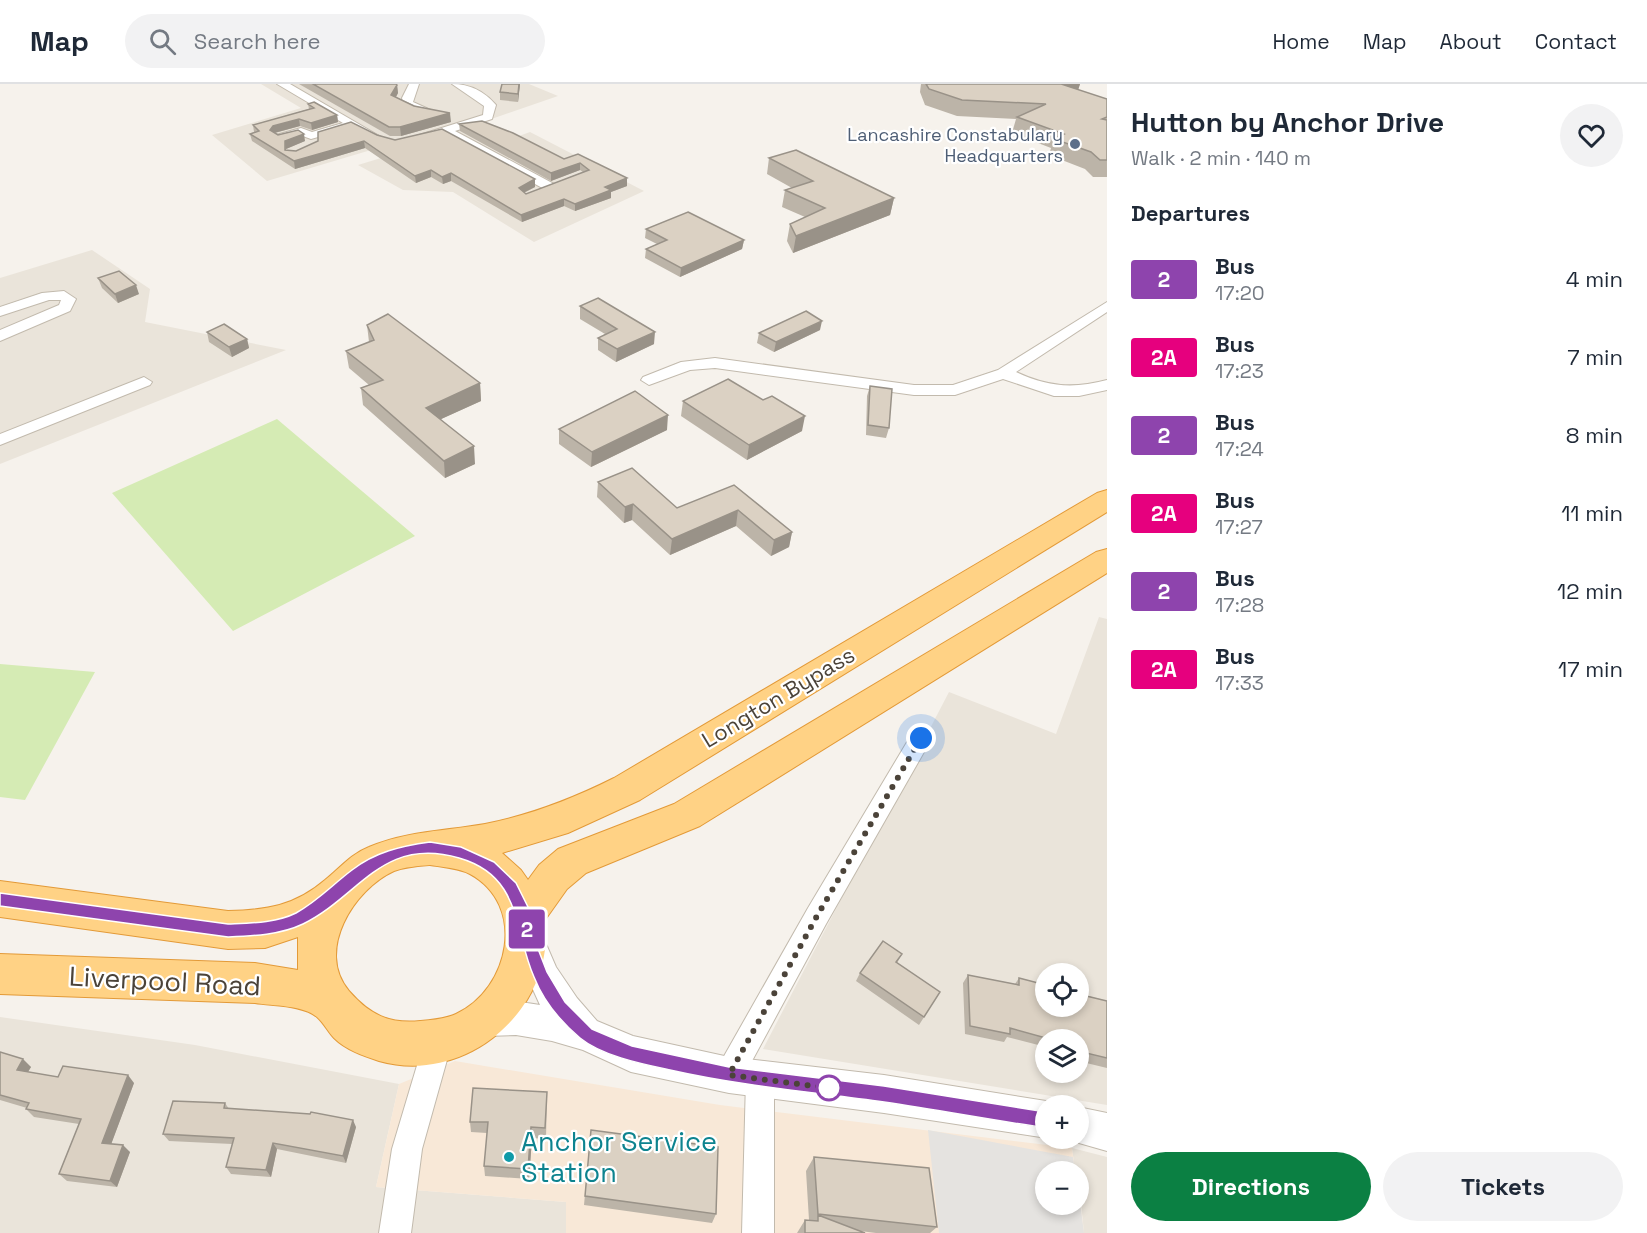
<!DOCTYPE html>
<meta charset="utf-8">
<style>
:root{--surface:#fff;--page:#f2f2f3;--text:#1f2937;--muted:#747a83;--line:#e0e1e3;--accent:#0b8043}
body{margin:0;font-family:"Space Grotesk",sans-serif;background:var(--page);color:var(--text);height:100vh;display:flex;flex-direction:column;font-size:22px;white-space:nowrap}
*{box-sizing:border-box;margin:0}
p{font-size:20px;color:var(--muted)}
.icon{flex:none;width:33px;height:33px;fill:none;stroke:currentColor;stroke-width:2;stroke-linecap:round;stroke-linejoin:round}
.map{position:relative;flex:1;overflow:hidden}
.side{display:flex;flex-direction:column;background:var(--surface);width:540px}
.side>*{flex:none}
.badge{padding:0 12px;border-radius:4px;font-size:21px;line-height:39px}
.fabs{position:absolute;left:1035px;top:879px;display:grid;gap:12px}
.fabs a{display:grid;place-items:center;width:54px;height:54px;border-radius:50%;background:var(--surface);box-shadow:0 3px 9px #0003;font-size:30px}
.you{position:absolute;width:30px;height:30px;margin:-15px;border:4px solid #fff;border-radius:50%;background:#1a73e8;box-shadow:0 0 0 9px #1a73e833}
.map>.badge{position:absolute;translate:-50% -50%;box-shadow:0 0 0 3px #fff}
h2{padding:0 24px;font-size:22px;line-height:54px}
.round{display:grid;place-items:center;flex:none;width:63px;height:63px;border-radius:32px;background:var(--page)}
.head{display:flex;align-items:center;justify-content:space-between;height:102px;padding:0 24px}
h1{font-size:28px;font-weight:600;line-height:45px}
.button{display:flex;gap:12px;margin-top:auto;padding:12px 24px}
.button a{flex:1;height:69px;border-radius:36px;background:var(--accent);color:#fff;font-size:24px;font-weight:600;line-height:69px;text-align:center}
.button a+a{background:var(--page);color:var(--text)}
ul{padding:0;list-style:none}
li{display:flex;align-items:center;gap:18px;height:78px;padding:0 24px}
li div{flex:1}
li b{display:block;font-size:22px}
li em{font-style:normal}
li .badge{min-width:66px;font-weight:700;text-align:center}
header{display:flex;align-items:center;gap:36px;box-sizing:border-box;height:84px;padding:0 30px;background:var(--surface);border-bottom:2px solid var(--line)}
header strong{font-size:28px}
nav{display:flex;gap:33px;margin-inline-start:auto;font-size:21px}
.search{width:420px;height:54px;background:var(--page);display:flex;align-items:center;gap:15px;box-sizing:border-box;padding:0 21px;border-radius:33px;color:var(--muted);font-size:22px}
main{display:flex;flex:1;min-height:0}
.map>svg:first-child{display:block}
.residential{fill:#eae4da;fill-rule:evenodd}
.commercial{fill:#f8e8d7}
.green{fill:#d5ebb4}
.parking{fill:#e5e3e0}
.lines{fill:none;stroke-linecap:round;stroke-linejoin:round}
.minor-casing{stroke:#c2baad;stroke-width:2}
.tertiary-casing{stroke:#c2baad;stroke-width:2}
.trunk-casing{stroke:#e39a38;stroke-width:2}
.minor{fill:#fff;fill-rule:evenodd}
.tertiary{fill:#fff;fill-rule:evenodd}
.trunk{fill:#ffd285;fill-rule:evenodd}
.wall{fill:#bcb4a8}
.shaded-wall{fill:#999288}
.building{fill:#dbd1c3;stroke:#999288;stroke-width:1.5}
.line{fill:#8e44ad;stroke:#fff;stroke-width:1.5}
.walk{stroke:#4b4339;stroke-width:6;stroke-dasharray:0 10.8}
.service-dot{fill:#5c6f8a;stroke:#fff;stroke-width:2}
.stop-dot{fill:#fff;stroke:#8e44ad;stroke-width:3}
.culture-dot{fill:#0f9aa8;stroke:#fff;stroke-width:2}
.labels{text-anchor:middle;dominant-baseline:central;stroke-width:4.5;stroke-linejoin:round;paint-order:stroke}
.far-service-label{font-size:18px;fill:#4e5e75;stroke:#fff;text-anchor:end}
.street-label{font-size:22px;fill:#4b4339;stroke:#fff}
.near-street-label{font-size:27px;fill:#4b4339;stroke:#fff}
.near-culture-label{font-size:27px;fill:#0d838f;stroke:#fff;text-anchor:start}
</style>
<header>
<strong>Map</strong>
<div class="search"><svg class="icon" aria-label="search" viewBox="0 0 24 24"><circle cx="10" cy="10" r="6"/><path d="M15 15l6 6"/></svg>Search here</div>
<nav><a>Home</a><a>Map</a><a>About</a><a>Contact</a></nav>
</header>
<main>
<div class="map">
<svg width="1107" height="1149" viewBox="0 0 1107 1149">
<rect width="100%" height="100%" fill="#f6f2ec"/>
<path class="residential" d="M 261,0 L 529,0 L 558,12 L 480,39 L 508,56 L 530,48 L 644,107 L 534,158 L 453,108 L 403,106 L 358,81 L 381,74 L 371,66 L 267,97 L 212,51 L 301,24 Z
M 92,166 L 150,205 L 145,238 L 286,266 L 0,380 L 0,194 Z
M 1099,533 L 1107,535 L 1107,1021 L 763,965 L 949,608 L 1056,650 ZM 1046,890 L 1078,890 L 1078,922 L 1046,922 ZM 1046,956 L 1078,956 L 1078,988 L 1046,988 Z
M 0,933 L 195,961 L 399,1000 L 376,1103 L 566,1118 L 566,1149 L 0,1149 Z
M 1072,1064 L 1107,1073 L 1107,1149 L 1084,1149 L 1078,1088 L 1075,1087 Z"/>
<path class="commercial" d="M 455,977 L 720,1021 L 1072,1064 L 1075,1087 L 1046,1088 L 1046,1120 L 1078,1120 L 1079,1111 L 1084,1149 L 566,1149 L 566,1118 L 376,1103 L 399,1000 Z"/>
<path class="green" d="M 277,335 L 415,452 L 233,547 L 112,409 Z
M 0,580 L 95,588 L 25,716 L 0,713 Z"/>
<path class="parking" d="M 928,1046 L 1073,1073 L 1075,1087 L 1046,1088 L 1046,1120 L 1078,1120 L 1079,1111 L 1084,1149 L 939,1149 Z"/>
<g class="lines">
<defs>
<path id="minor" d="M 277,0 L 290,0 L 381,53 L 371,55 L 350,44 L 311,55 L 300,51 L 276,55 L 276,51 L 301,44 L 312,48 L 343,39 Z
M 409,0 L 419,0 L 413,18 L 435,28 L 435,32 L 427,32 L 404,22 L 402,14 Z
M 452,0 C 470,0 484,7 496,21 L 492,35 L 455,47 L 554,100 L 554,106 L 546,106 L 444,50 L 416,56 L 416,52 L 483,31 L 484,22 Z
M 64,207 L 76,215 L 70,227 L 0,257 L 0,246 L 59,221 L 61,216 L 49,216 L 0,232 L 0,223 L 42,209 Z
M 1107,218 L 1107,228 L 1016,288 C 1048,303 1073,305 1107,296 L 1107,306 L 1079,312 L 1054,312 L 1003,295 L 955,311 L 914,311 L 715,284 L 690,286 L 649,301 L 641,296 L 643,293 L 681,278 L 715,274 L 914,301 L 953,301 L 998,286 Z
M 144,293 L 152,298 L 150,301 L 0,361 L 0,350 Z
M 921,645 L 929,648 L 932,654 L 826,840 L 739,1001 L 729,1005 L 719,1001 L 715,991 L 719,981 L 808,824 L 913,648 Z
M 438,944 L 448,948 L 452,958 L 422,1065 L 411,1149 L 379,1149 L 392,1065 L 424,958 L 428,948 Z
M 760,982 L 770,986 L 774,996 L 774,1149 L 742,1149 L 746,996 L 750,986 Z"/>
<path id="tertiary" d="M 528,842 L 540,846 L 556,883 L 577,914 L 597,937 L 633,952 L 729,973 L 884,991 L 1046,1017 L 1057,1022 L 1046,1022 L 1047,1054 L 884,1029 L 729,1009 L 631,988 L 583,966 L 552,957 L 516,951 L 486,952 L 473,947 L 468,935 L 473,923 C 495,914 517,917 540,921 L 511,857 L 516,846 Z
M 1078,1023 L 1107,1029 L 1107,1067 L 1065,1055 L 1078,1054 Z"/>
<path id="trunk" d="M 1107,406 L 1107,428 L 640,716 L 568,749 L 502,769 L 521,786 L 528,796 L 539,781 L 558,765 L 674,720 L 1096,468 L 1107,465 L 1107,489 L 700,742 L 586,789 L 567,805 L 545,836 C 556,924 466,1002 379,977 C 364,972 346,966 334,954 C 328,948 324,939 317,933 C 303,921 273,922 255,919 L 0,910 L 0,870 L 255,879 L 298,886 L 298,853 L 265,864 L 228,865 L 0,833 L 0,797 L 228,827 C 266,826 295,822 325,796 C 340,784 351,770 369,763 C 406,747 446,747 485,740 C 531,731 572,715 614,694 L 1097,409 ZM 430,781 C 443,783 458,784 470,790 C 527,821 510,905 456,930 C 445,935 432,936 420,937 C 389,940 370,931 349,907 C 315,867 354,805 394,787 C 405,783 418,782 430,781 Z"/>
</defs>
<use href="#minor" class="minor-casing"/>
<use href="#tertiary" class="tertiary-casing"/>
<use href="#trunk" class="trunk-casing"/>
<use href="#minor" class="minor"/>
<use href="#tertiary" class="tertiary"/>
<use href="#trunk" class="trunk"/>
</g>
<path class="wall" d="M 299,0 L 396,0 L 397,1 L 398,9 L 396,13 L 451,38 L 401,52 L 390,52 Z
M 520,0 L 518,18 L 500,16 L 500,8 Z
M 921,0 L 1080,0 L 1078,6 L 1107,15 L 1107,93 L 1093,93 L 1085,85 L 1049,71 L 1051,64 L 1012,49 L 1016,35 L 957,32 L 925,21 L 920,8 Z
M 308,20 L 337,31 L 338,38 L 312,46 L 300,42 L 275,49 L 278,51 L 305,57 L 286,65 L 286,66 L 296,67 L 377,51 L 535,95 L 535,103 L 524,109 L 526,110 L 583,88 L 580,86 L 551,97 L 460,47 L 459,40 L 564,75 L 578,70 L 627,102 L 611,108 L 611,114 L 575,127 L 564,122 L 522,138 L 451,97 L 443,100 L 431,93 L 416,99 L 365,64 L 295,85 L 252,57 L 250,50 L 254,48 L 253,41 L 309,25 Z
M 769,74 L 894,114 L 890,131 L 793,169 L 787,157 L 790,140 L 805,133 L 782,123 L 785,106 L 792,104 L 767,90 Z
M 646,145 L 744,156 L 742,165 L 680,193 L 645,174 L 646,165 L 657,160 L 645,154 Z
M 98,194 L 139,210 L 118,219 L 102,204 Z
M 580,222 L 654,260 L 616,278 L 598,266 L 598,254 L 605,250 L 580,235 Z
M 367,241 L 480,299 L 481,317 L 441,335 L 475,380 L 445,394 L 363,321 L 361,304 L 369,301 L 349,284 L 346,267 L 369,258 Z
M 820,246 L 774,268 L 757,259 L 759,249 Z
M 207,248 L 247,255 L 249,264 L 232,273 L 209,258 Z
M 870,302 L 889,344 L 886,354 L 866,351 L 867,312 Z
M 683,317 L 802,347 L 747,376 L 681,332 Z
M 559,345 L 667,346 L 591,383 L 559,360 Z
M 598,398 L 677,424 L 734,401 L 792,448 L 789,463 L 771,472 L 736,442 L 670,471 L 632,436 L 624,439 L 597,413 Z
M 902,870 L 897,879 L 940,908 L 919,941 L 856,897 L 860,889 Z
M 968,891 L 1015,900 L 1019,894 L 1107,917 L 1107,984 L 1078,977 L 1078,956 L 1046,956 L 1046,963 L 1007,953 L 1004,958 L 965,950 L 963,899 Z
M 0,968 L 31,983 L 28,988 L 58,993 L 134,999 L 111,1060 L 130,1068 L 117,1103 L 67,1097 L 59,1090 L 79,1040 L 34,1033 L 26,1025 L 27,1024 L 0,1016 Z
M 547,1008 L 546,1055 L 532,1054 L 529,1095 L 485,1092 L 484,1082 L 487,1049 L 471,1048 L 470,1038 Z
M 225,1019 L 229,1025 L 356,1043 L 346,1079 L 277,1065 L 271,1093 L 231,1090 L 226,1083 L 232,1060 L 169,1057 L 163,1050 Z
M 591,1046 L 716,1130 L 712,1139 L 584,1121 Z
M 814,1073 L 937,1143 L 930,1149 L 876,1149 L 860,1147 L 865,1149 L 797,1149 L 805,1136 L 809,1136 L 806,1087 Z"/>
<path class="shaded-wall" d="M 519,0 L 520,0 L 518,18 L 518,10 Z
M 1069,0 L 1080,0 L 1076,12 L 1064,1 Z
M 397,1 L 398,9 L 392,20 L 391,11 Z
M 450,29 L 451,38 L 401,52 L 400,43 Z
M 337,31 L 338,38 L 312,46 L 311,39 Z
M 299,35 L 300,42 L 274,49 L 270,46 L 273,42 Z
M 304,50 L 305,57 L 286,65 L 286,74 L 285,57 Z
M 364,57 L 365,64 L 295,85 L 294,77 Z
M 580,79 L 580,86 L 551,97 L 551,89 Z
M 431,86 L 431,93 L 416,99 L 415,92 Z
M 451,89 L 451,97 L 443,100 L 442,93 Z
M 627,94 L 627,102 L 611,108 L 611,114 L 575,127 L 575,120 L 605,103 Z
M 535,95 L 535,103 L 519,111 L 519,104 Z
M 894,114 L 890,131 L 793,169 L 796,152 Z
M 564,115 L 564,122 L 522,138 L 521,131 Z
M 744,156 L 742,165 L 680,193 L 681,184 Z
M 136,201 L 139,210 L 118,219 L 115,210 Z
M 822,237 L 820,246 L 774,268 L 776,258 Z
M 655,248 L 654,260 L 616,278 L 617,265 Z
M 247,255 L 249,264 L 232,273 L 229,263 Z
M 480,299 L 481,317 L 428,341 L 426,324 Z
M 668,331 L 667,346 L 591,383 L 592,368 Z
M 805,332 L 802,347 L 747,376 L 749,361 Z
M 474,362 L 475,380 L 445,394 L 444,377 Z
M 633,420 L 632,436 L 624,439 L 625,423 Z
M 738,426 L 736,442 L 670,471 L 672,455 Z
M 792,448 L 789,463 L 771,472 L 774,456 Z
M 23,975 L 31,983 L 24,994 L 17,986 Z
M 128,991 L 134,999 L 109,1066 L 102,1059 Z
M 353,1036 L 356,1043 L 346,1079 L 343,1072 Z
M 531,1043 L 532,1054 L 529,1095 L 528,1085 Z
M 273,1059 L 277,1065 L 271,1093 L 266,1086 Z
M 123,1061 L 130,1068 L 117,1103 L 110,1097 Z"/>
<path class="building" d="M 313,0 L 396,0 L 397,1 L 391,11 L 414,22 L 450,29 L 400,43 L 389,43 Z
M 502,0 L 519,0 L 518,10 L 500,8 Z
M 926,0 L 1069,0 L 1064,1 L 1107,15 L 1107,33 L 1102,35 L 1107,36 L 1107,76 L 1100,76 L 1091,68 L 1054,55 L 1064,50 L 1017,33 L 1046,20 L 962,16 L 929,5 Z
M 314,18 L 337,31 L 311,39 L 299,35 L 273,42 L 270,46 L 278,51 L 298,46 L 304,50 L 285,57 L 285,66 L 296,67 L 318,57 L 318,48 L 351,38 L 377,51 L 395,56 L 442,45 L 535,95 L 519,104 L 526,110 L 589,86 L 580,79 L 551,89 L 459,40 L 482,37 L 513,49 L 564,75 L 578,70 L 627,94 L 605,103 L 611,106 L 575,120 L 564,115 L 521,131 L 451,89 L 442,93 L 431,86 L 415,92 L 364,57 L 294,77 L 250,50 L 259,47 L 253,41 L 314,24 L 308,20 Z
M 796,66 L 894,114 L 796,152 L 790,140 L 825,124 L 785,106 L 813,97 L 769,74 Z
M 688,128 L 744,156 L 681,184 L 646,165 L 667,156 L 646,145 Z
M 119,187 L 136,201 L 115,210 L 98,194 Z
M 598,214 L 655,248 L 617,265 L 598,254 L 617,245 L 580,222 Z
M 806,227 L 822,237 L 776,258 L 759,249 Z
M 388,230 L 480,299 L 426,324 L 474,362 L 444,377 L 361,304 L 383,296 L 346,267 L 374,256 L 367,241 Z
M 224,240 L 247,255 L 229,263 L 207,248 Z
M 728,295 L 763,316 L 772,312 L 805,332 L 749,361 L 683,317 Z
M 870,302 L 892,305 L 889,344 L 868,341 Z
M 635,307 L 668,331 L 592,368 L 559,345 Z
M 632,384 L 677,424 L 734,401 L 792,448 L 774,456 L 738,426 L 672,455 L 633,420 L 625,423 L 598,398 Z
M 883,857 L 902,870 L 896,878 L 940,908 L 924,933 L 860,889 Z
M 968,891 L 1019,901 L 1019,894 L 1046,901 L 1046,922 L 1078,922 L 1078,910 L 1107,917 L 1107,974 L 1086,969 L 1085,964 L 1078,962 L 1078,956 L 1053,956 L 1010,944 L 1010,950 L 970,942 Z
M 0,968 L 23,975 L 17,986 L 58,993 L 63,982 L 128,991 L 102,1059 L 123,1061 L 110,1097 L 59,1090 L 81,1035 L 26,1025 L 29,1019 L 0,1011 Z
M 473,1004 L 547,1008 L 545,1044 L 531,1043 L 528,1085 L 484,1082 L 488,1038 L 470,1038 Z
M 173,1017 L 225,1019 L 224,1024 L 310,1030 L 311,1028 L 353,1036 L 343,1072 L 273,1059 L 266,1086 L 226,1083 L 234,1054 L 163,1050 Z
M 591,1046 L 718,1063 L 716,1130 L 585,1112 Z
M 814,1073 L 929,1084 L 937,1143 L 818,1130 Z
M 818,1131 L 865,1149 L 805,1149 L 805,1136 L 818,1137 Z"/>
<path class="line" d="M 430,758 L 461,763 L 494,778 L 516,799 L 532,831 L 535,857 L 547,888 L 565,918 L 592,945 L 632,962 L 729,983 L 884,1002 L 1046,1028 L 1051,1030 L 1054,1036 L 1051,1042 L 1046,1044 C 992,1036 938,1026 884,1018 C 812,1008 741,1002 670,986 C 642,980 602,972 580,954 C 561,938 543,916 534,893 C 513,845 522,792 459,774 C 382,752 360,812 303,840 C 280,851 253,852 228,853 L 0,822 L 0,809 L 228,840 C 250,839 276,839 296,829 C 319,816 332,801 352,786 C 375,768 401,762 430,758 Z"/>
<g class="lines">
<path class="walk" d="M 829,1004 L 729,991 L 817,832 L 921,654"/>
</g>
<circle class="service-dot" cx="1075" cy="60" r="6"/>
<circle class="stop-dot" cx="829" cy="1004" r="12"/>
<circle class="culture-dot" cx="509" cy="1073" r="6"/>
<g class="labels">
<g class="far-service-label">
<text x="1063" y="50">Lancashire Constabulary<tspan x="1063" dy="21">Headquarters</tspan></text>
</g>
<g class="street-label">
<text transform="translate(778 613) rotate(-31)">Longton Bypass</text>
</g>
<g class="near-street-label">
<text transform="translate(165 897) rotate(3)">Liverpool Road</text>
</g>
<g class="near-culture-label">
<text x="521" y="1057">Anchor Service<tspan x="521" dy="31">Station</tspan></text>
</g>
</g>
</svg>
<div class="fabs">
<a><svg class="icon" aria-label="locate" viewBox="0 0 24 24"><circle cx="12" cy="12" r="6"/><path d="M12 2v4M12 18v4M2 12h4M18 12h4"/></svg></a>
<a><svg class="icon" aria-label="layers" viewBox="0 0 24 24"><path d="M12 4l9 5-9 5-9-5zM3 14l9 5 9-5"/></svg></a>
<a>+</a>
<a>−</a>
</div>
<div class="you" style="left:921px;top:654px"></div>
<b class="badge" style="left:527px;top:845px;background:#8e44ad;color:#fff">2</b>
</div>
<section class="side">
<div class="head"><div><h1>Hutton by Anchor Drive</h1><p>Walk · 2 min · 140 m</p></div><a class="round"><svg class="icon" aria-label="heart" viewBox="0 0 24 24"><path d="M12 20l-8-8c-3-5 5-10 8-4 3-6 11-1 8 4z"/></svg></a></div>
<h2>Departures</h2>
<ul>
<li><span class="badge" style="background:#8e44ad;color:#fff">2</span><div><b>Bus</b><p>17:20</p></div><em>4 min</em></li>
<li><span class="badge" style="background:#e6007e;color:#fff">2A</span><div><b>Bus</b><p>17:23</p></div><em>7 min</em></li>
<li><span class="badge" style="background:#8e44ad;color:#fff">2</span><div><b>Bus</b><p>17:24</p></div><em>8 min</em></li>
<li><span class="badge" style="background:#e6007e;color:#fff">2A</span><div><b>Bus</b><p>17:27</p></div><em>11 min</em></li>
<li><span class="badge" style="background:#8e44ad;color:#fff">2</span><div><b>Bus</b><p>17:28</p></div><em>12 min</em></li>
<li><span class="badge" style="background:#e6007e;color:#fff">2A</span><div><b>Bus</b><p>17:33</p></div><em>17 min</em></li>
</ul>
<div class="button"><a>Directions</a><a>Tickets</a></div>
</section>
</main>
